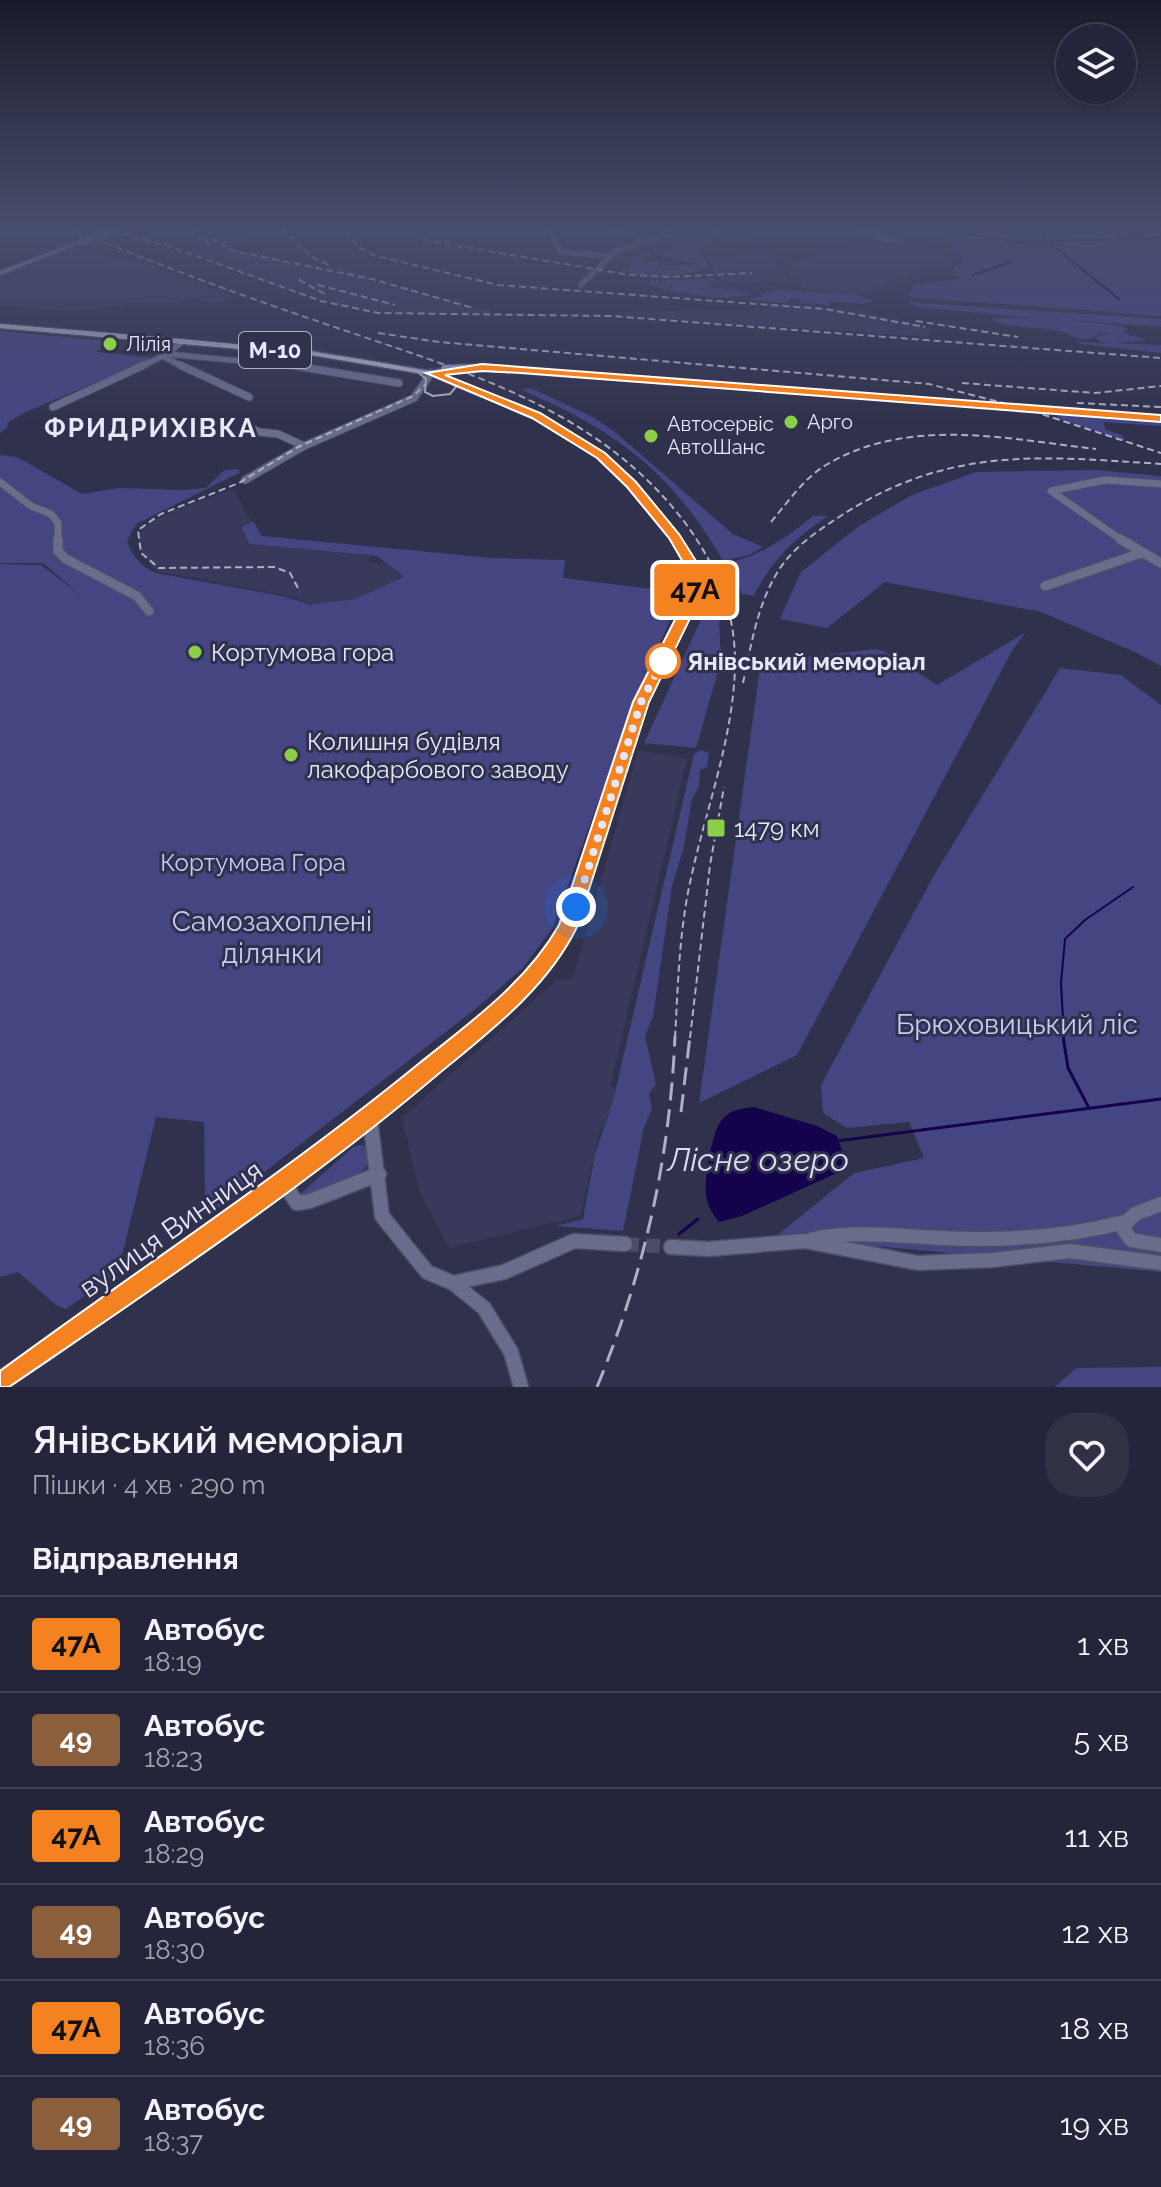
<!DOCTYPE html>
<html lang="uk">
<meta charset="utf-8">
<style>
:root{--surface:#24253a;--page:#303145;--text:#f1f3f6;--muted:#a3a5af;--line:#414254}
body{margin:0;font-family:Raleway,sans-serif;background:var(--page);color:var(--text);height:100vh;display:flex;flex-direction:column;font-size:30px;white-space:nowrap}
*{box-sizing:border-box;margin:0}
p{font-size:26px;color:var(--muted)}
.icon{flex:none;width:44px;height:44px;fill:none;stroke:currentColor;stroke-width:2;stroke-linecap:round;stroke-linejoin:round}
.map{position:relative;height:1387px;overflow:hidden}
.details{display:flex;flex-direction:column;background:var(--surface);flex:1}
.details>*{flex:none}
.badge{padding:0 16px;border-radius:6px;font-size:28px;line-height:52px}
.fabs{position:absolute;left:1056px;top:24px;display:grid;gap:16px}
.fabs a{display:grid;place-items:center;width:80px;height:80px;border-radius:50%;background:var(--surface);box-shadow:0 2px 6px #0004,0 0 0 2px var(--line);font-size:40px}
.you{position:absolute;width:40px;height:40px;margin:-20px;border:6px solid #fff;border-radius:50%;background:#1a73e8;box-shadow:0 0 0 12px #1a73e833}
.map>.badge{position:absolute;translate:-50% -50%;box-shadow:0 0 0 4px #fff}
h2{padding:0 32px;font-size:30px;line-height:72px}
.round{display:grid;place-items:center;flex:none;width:84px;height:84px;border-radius:32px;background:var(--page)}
.summary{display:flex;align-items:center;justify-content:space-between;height:136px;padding:0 32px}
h1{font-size:38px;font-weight:600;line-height:60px}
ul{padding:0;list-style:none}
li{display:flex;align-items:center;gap:24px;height:96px;padding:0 32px;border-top:2px solid var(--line)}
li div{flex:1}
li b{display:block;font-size:30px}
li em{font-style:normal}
li .badge{min-width:88px;font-weight:700;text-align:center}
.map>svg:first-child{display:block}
.built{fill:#393a5b}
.green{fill:#454582}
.water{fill:#15024c}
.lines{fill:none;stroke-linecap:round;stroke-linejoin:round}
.stream-far1{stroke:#15024c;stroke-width:2}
.stream{stroke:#15024c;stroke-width:3}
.minor-tunnel{stroke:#4b4c67;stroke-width:14;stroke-dasharray:14 7;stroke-linecap:butt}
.minor-far3-casing{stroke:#4e4f66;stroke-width:7}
.minor-far2-casing{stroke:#4e4f66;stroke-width:9}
.minor-far1-casing{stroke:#4e4f66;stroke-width:12}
.minor-casing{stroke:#4e4f66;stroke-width:17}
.major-casing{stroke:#4e4f66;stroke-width:3}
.minor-far3{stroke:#6a6c8c;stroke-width:5}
.minor-far2{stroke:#6a6c8c;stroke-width:7}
.minor-far1{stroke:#6a6c8c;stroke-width:9}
.minor{stroke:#6a6c8c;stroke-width:14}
.major{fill:#9598cc;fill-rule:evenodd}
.tram{stroke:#adafc4;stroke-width:2}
.rail-far1{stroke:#adafc4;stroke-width:2;stroke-dasharray:7 4;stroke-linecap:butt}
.rail{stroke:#adafc4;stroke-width:3;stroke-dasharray:18 9;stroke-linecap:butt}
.major-bridge-far1-casing{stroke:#4e4f66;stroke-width:9;stroke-linecap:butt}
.major-bridge-casing{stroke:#4e4f66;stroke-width:10;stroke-linecap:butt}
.major-bridge-far1{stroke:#9598cc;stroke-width:7}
.major-bridge{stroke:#9598cc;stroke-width:8}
.line{fill:#f58220;stroke:#fff;stroke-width:2}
.walk{stroke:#e6e8fa;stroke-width:8;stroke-dasharray:0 14.4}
.poi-dot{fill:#8cce45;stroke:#30314d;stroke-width:3}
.stop-dot{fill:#fff;stroke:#f58220;stroke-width:4}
.labels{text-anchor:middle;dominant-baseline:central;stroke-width:6;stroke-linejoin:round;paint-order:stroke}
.far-poi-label{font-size:20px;fill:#e6e8fa;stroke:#30314d;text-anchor:start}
.shield{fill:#30314d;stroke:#afb1c6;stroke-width:2}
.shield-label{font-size:22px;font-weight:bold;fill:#e6e8fa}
.poi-label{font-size:24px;fill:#e6e8fa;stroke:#30314d;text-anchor:start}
.stop-label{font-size:24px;font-weight:bold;fill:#e6e8fa;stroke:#30314d;text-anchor:start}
.park-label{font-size:24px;fill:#c7caf5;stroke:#30314d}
.far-district-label{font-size:26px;font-weight:bold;letter-spacing:2px;fill:#e6e8fa;stroke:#30314d}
.near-park-label{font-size:28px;fill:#c7caf5;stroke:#30314d}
.near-street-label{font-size:28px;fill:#e6e8fa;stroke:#30314d}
.near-water-label{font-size:32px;font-style:italic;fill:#dadcf2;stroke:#30314d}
</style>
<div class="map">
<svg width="1161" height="1387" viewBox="0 0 1161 1387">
<rect width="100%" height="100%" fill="#30314d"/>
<path class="built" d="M 207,227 L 285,227 L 232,246 L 221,243 L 206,232 Z
M 907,239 L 955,261 L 857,295 L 807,291 L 785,264 L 842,248 L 873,243 L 881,246 Z
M 82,244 L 114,260 L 137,261 L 235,298 L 215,303 L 189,298 L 179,303 L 128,302 L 123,306 L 70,311 L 0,306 L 0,277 Z
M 213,246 L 333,271 L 340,267 L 448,302 L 490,310 L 490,313 L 395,314 L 339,306 L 267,283 L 198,255 Z
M 770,253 L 789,280 L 746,284 L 721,282 L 708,258 Z
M 767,303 L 859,310 L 931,327 L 929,337 L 616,316 L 617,312 L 765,310 Z
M 233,489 L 251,521 L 240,527 L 248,544 L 371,556 L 368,562 L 387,564 L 403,577 L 381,611 L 343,616 L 289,596 L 155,571 L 138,545 L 143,526 L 177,509 Z
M 638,750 L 687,759 L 610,1087 L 618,1089 L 608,1128 L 601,1127 L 580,1216 L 449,1248 L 420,1192 L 402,1118 L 557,980 L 573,979 Z"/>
<path class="green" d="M 904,227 L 1161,227 L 1161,316 L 909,297 L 913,287 C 929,279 944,284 960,278 L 953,268 L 964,261 C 954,246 938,233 918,231 C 907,230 897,233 886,231 Z
M 724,233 L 753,238 L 699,249 L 709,266 C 686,278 646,281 621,270 L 631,268 L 630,265 L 620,263 L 633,261 L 614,257 L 639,256 L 645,252 L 657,257 L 644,255 L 642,260 L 660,262 L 658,266 L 696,265 L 697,263 L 657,255 L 653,248 L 669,251 L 665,246 L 681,251 L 678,246 L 666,244 C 681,232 710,243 730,236 Z
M 714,278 L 719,281 L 703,280 L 715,285 L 704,287 L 738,290 L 753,295 L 719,298 L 670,291 L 672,285 L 667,290 L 649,283 L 652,279 L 659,280 L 662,283 L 663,280 Z
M 775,290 L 858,295 L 873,301 L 860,304 L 829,301 L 829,305 L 800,303 L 800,299 L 792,298 L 786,303 L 749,300 Z
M 907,302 L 1161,319 L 1161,327 L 1068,320 L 1122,326 L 1128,329 L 1122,333 L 1148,340 L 1114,343 L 1161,345 L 1161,353 L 1081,344 L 1075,341 L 1106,344 L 1095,338 L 1110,332 C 1101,332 1095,338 1086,339 C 1076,340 1071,335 1063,332 C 1045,326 1004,330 991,318 L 1031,318 L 917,307 Z
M 0,331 L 107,341 L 97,352 L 154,358 L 26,412 L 7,423 L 8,427 L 0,433 Z
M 531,388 L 593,417 L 615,432 L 733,534 L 763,547 L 749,555 L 723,561 C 672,472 615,430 522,390 Z
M 1060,413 L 1133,420 L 1160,419 L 1161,426 L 1103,422 L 1106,430 L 1122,435 L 1126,441 L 1057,418 Z
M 0,455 L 17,457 L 82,494 L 119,488 L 185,490 L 206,488 L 223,471 L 236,469 L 241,472 L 136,524 L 127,541 C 133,557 140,566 156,573 L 287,597 L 310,605 L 355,599 L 404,577 L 377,556 L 249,544 L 241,527 L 253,521 L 262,536 L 492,558 L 565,560 L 563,578 L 659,590 L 683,579 L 678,592 L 682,593 L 635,700 L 552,929 L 522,969 L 473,1011 L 215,1210 L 214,1207 L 205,1214 L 204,1122 L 156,1117 L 118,1272 L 66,1309 L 56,1305 L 18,1272 L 0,1277 L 0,564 L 41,565 L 82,596 L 43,563 L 0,563 Z
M 1095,470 L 1161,476 L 1161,666 L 1137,653 L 1041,612 L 885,582 L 827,628 L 780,619 L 801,572 L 859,526 L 912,495 L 976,472 Z
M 813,516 L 828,516 C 790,542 776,557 753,596 L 742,594 L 731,562 C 764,554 787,537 813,516 Z
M 703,615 L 719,618 L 721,661 L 696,748 L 644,743 Z
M 1026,632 L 1013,649 L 797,1055 L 699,1103 L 760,668 L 796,658 L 876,649 L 884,651 L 937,685 Z
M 1060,668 L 1121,675 L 1161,705 L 1161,1272 L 775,1237 L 854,1173 L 924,1158 L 909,1122 L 847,1128 L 823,1113 L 821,1085 L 933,877 Z
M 701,750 L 709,753 L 707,767 L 700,770 L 699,787 L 692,799 L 684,846 L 672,886 L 653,1017 L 645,1036 L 656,1085 L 649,1093 L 652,1109 L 644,1127 L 623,1231 L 556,1226 L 583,1219 L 595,1154 L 612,1105 L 694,754 Z
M 360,1145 L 366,1146 L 371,1160 C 359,1181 322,1197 299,1195 L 353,1147 Z
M 1161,1367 L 1161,1387 L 1055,1387 L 1076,1368 Z"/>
<path class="water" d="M 754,1107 L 817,1126 L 837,1136 L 848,1168 L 742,1216 L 719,1222 C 712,1213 707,1205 706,1194 C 704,1179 712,1132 721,1121 C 730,1109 741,1109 754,1107 Z"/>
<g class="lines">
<path class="stream-far1" d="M 933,227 L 1015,242 L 1161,238
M 1018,227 L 1034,238
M 1030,227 L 1119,299
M 1112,227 L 1123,238
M 973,275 L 1011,262
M 1064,1038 L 1061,983 L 1065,939 L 1085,920 L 1133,887"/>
<path class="stream" d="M 1063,1036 L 1068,1068 L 1088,1106
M 837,1141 L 1161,1099
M 679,1234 L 698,1219"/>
<path class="minor-tunnel" d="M 625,1244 L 671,1247"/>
<defs>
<path id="minor-far3" d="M 549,227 L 560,252 L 608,256
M 609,227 L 646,241
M 850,227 L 886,240 L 897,240 L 862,227
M 665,235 L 711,237 L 722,227
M 581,285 L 616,251 L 665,235 L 676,227
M 167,354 L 304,367
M 166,358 L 184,367
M 140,367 L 167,354 L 182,342"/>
<path id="minor-far2" d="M 180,365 L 249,397
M 290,365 L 399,383
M 53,407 L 144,365
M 245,425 L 259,432 L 278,434 L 304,446
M 245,480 L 304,446 L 414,398 L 431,373
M 0,482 L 31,506 L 51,514 L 58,523 L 58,541
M 1123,541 L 1051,491 L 1105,480 L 1161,484"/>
<path id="minor-far1" d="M 58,539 L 58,551 L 66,559 L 137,596 L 149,611
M 1120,539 L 1161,563
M 1045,586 L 1141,553"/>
<path id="minor" d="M 370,1118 L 382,1216 L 427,1272 L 453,1283 L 484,1308 L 511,1352 L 521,1387
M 283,1182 L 297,1203 L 310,1201 L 379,1174
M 1161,1204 L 1135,1214 L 1122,1227 L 1131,1240 L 1161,1245
M 813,1239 C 856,1230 898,1236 941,1238 C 1003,1241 1064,1238 1124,1222
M 671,1247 L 709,1249 L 805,1241 L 918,1263 L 992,1260 L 1069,1251 L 1161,1263
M 453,1283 L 504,1272 L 574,1241 L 625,1244"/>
<path id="major" d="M 79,241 L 84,242 L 0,275 L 0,271 Z
M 0,324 L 311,351 L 431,371 L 440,369 L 441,371 L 438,373 L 539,414 L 604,453 L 635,483 L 677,534 L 699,569 L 699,596 L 647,702 L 575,927 C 542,990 482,1035 428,1079 C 343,1149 255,1213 165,1276 C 112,1313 62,1355 6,1387 L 0,1387 L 0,1370 L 53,1335 L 220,1217 L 360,1114 L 484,1014 L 535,963 L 562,925 L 635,702 L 689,596 L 689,569 L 670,537 L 629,487 L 598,457 L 533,418 L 429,375 L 311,355 L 0,328 Z
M 479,366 L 1161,416 L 1161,420 L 482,370 L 479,370 Z"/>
</defs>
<use href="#minor-far3" class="minor-far3-casing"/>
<use href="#minor-far2" class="minor-far2-casing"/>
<use href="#minor-far1" class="minor-far1-casing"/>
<use href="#minor" class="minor-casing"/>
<use href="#major" class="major-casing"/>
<use href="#minor-far3" class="minor-far3"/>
<use href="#minor-far2" class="minor-far2"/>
<use href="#minor-far1" class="minor-far1"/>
<use href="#minor" class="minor"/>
<use href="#major" class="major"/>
<path class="tram" d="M 0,325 C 62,331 433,354 456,387 L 450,394 L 433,396 L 425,392 L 426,379 L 418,372 L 312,354 L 0,327"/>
<path class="rail-far1" d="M 65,227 C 149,261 234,293 320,322 C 455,369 596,404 686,524 C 718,568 736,613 735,667 C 733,739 706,809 691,878 C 679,931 678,985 675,1038
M 101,227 L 177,249 L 321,301 L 378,313 L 611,316 L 1161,358
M 191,227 L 196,236 L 215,247
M 207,227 L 211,238 L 233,251 L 372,279 L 473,308
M 280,227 L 311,256 L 330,266
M 344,232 L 360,248 L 376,256 L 498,285 L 825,309 L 925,327
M 423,240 L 630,275 L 670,277 L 752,273
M 299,280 L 325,294
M 318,285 L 395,305
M 916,321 L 1018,337
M 378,333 L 439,342 L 929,384 L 1023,408 L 1161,453
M 962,383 L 1095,393 L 1161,386
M 1077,403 L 1161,407
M 771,522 C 788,502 804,478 826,465 C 908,416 1007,439 1096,449
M 298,588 L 290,573 L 274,567 L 159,568 L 141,553 L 138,530 L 161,514 L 239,483 L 298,447 L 413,396 L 426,384
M 743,683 C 751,646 757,606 777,573 C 791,549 816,532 839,517 C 947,446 1039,456 1161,464
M 690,1038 L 710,865 L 724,787"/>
<path class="rail" d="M 681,1112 L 690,1036
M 597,1387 C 644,1273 670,1159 675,1036"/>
<defs>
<path id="major-bridge-far1" d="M 81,242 L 120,228"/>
<path id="major-bridge" d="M 445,369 L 482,368"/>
</defs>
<use href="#major-bridge-far1" class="major-bridge-far1-casing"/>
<use href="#major-bridge" class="major-bridge-casing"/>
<use href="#major-bridge-far1" class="major-bridge-far1"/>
<use href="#major-bridge" class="major-bridge"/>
</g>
<linearGradient id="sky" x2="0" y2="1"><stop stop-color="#1a1b2a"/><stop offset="0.54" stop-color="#484e6d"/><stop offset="1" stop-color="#484e6d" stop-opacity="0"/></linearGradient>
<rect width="1161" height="422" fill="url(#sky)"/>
<path class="line" d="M 482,364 L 1161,415 L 1161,422 L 521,373 L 482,371 L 445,375 L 540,413 L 605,453 L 636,482 L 679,534 L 701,569 L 701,596 L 649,702 L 577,927 C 547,989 488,1033 436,1076 C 301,1190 154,1288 9,1387 L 0,1387 L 0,1371 C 134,1272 281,1176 417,1065 C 468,1024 526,983 559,925 L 633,702 L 687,596 L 687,569 L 669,538 L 627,487 L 597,458 L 532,418 L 426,373 Z"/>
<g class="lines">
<path class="walk" d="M 576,907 L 641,702 L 666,655 L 663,661"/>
</g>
<g class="poi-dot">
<circle cx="110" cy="344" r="8"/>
<circle cx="791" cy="422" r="8"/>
<circle cx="651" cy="436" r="8"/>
<circle cx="195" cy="652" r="8"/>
<circle cx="291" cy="755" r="8"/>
<rect x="706" y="818" width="20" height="20" rx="4"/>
</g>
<circle class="stop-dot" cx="663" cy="661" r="16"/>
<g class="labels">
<g class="far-poi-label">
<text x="126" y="344">Лілія</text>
<text x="807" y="422">Арго</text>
<text x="667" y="424">Автосервіс<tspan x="667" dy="23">АвтоШанс</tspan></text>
</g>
<rect class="shield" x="239" y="332" width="72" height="36" rx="6"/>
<g class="shield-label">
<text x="275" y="350">М-10</text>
</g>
<g class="poi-label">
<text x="211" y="652">Кортумова гора</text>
<text x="307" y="741">Колишня будівля<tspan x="307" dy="28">лакофарбового заводу</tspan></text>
<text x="734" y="828">1479 км</text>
</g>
<g class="stop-label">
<text x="687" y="661">Янівський меморіал</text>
</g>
<g class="park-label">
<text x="253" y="862">Кортумова Гора</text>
</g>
<g class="far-district-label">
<text x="151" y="428">ФРИДРИХІВКА</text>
</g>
<g class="near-park-label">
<text x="272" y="921">Самозахоплені<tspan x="272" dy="32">ділянки</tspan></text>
<text x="1017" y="1024">Брюховицький ліс</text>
</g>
<g class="near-street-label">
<text transform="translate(171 1229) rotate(-35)">вулиця Винниця</text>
</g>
<g class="near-water-label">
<text x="758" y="1159">Лісне озеро</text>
</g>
</g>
</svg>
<div class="fabs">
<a><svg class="icon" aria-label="layers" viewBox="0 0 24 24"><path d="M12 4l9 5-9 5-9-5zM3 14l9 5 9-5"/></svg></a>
</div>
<div class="you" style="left:576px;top:907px"></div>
<b class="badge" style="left:695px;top:590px;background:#f58220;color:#111">47А</b>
</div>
<section class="details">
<div class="summary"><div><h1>Янівський меморіал</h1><p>Пішки · 4 хв · 290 m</p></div><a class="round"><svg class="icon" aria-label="heart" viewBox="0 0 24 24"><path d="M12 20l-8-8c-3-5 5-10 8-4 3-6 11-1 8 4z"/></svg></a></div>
<h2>Відправлення</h2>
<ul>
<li><span class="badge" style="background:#f58220;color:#111">47А</span><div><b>Автобус</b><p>18:19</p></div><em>1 хв</em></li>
<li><span class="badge" style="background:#8b5e3c;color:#fff">49</span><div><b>Автобус</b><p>18:23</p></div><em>5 хв</em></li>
<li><span class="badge" style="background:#f58220;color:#111">47А</span><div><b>Автобус</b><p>18:29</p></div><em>11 хв</em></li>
<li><span class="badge" style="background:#8b5e3c;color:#fff">49</span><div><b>Автобус</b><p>18:30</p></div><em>12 хв</em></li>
<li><span class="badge" style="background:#f58220;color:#111">47А</span><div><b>Автобус</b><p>18:36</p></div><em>18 хв</em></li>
<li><span class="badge" style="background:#8b5e3c;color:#fff">49</span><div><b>Автобус</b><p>18:37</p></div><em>19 хв</em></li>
</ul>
</section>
